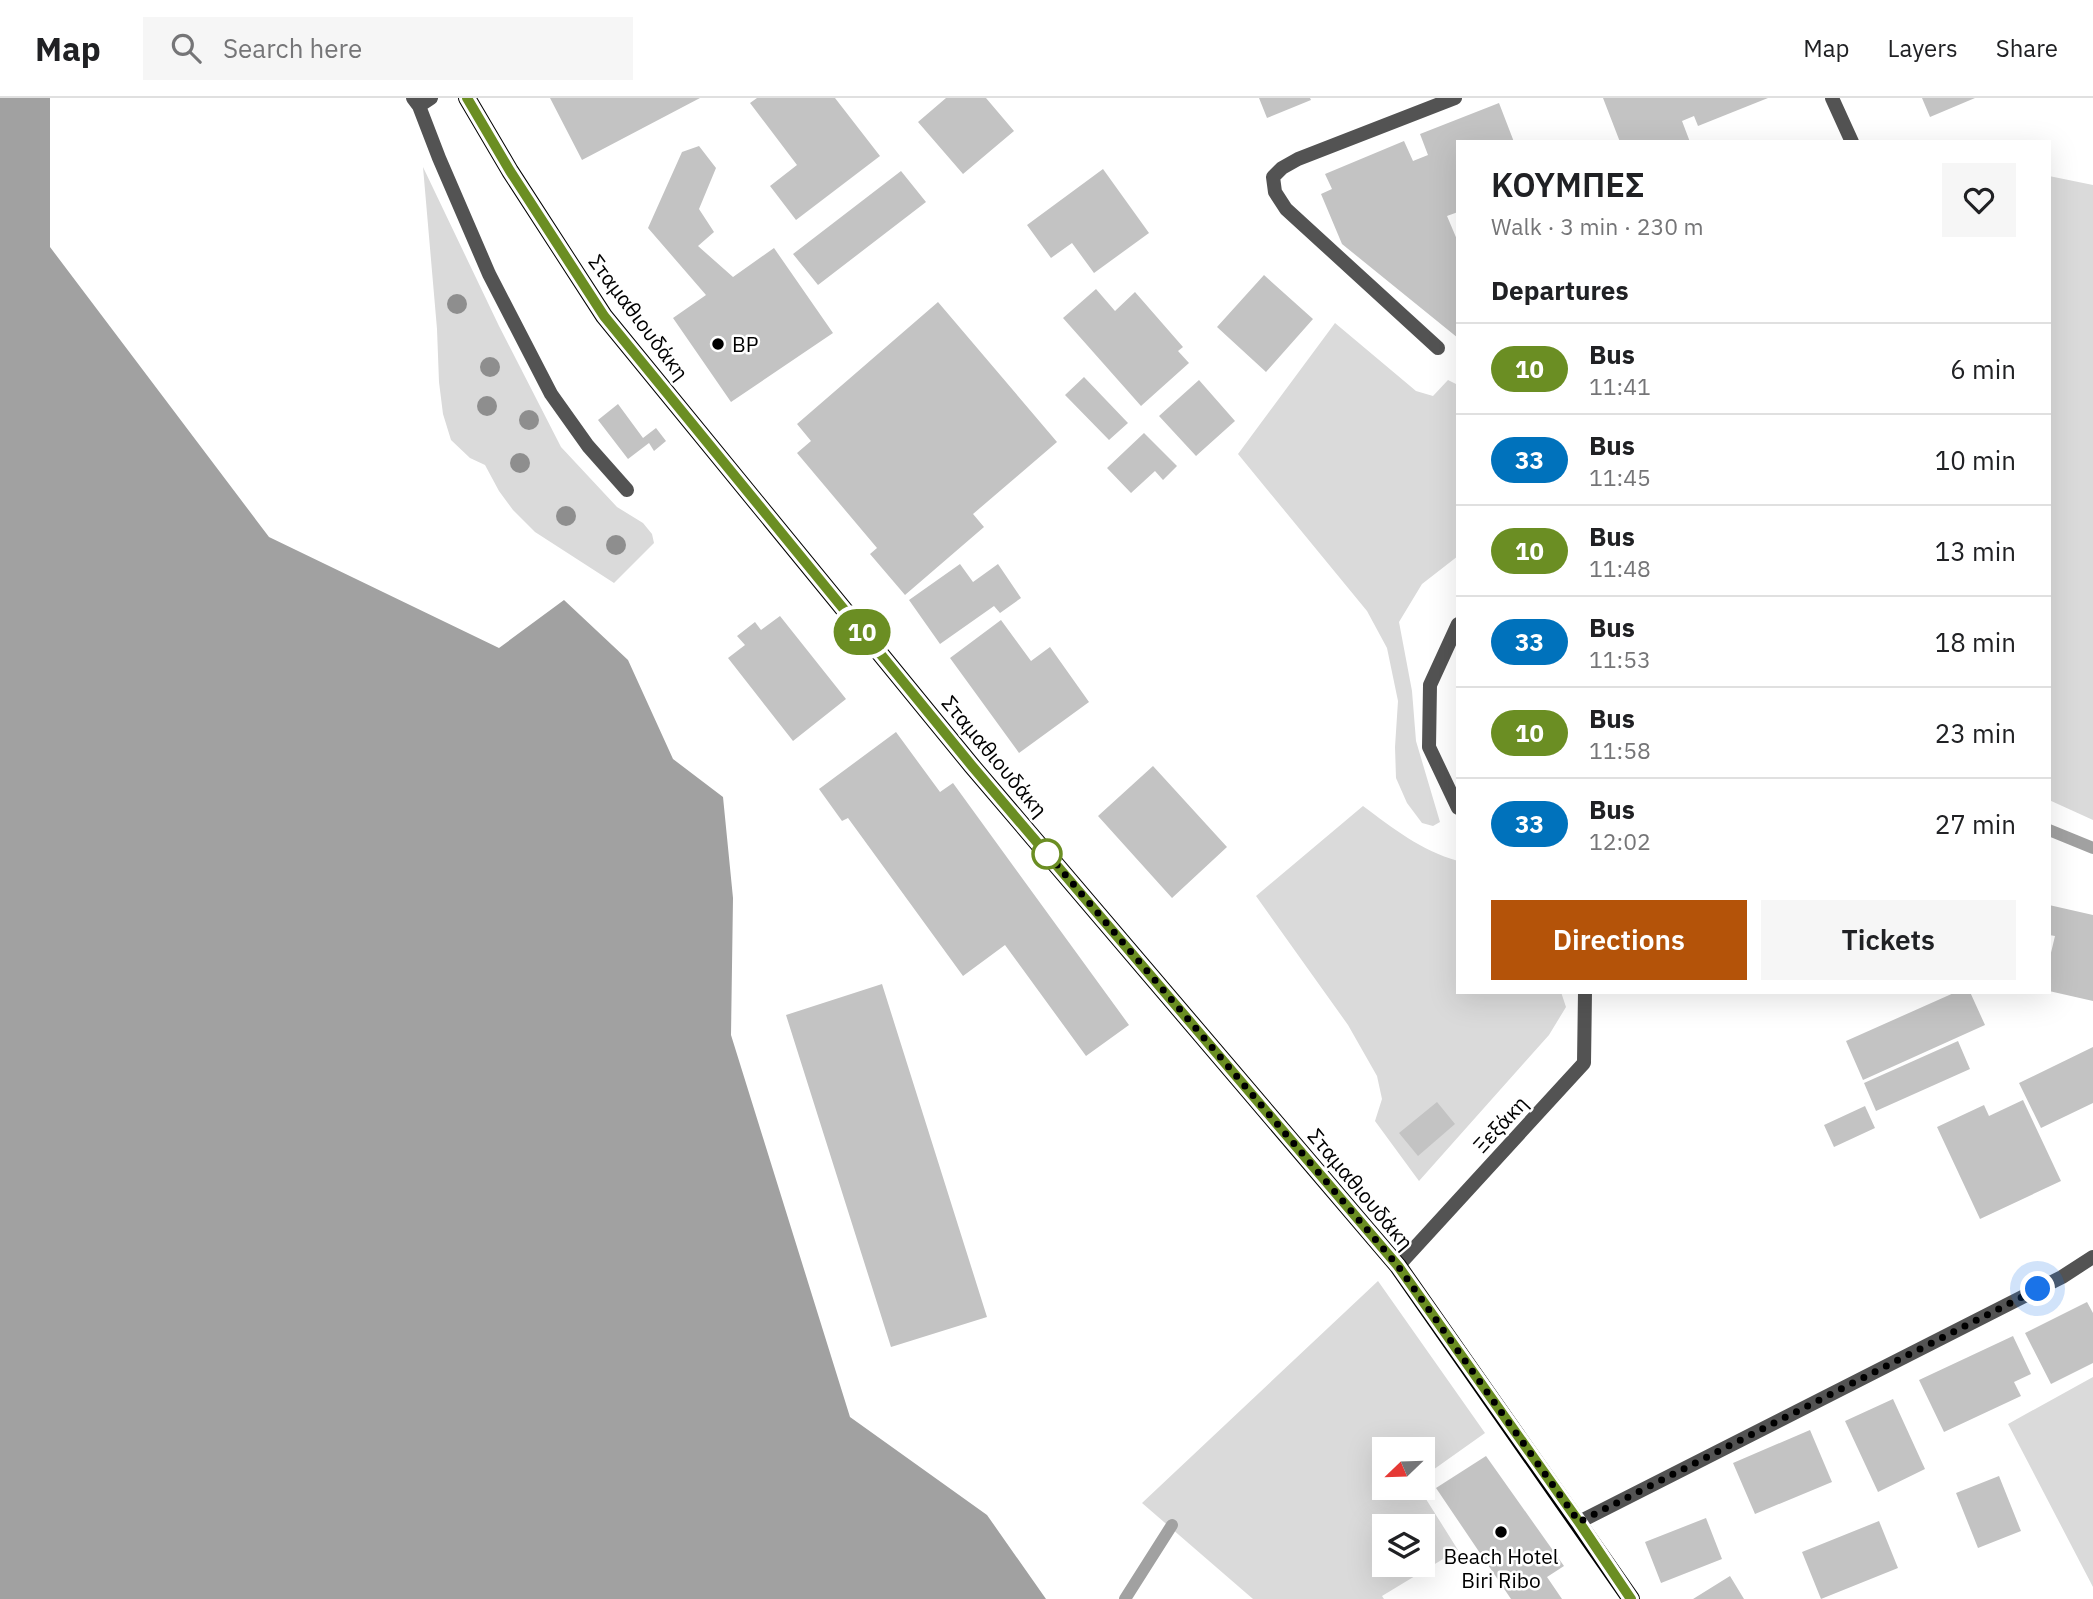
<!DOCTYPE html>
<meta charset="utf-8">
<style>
:root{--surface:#fff;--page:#f6f6f6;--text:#202124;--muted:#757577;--line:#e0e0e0;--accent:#b45309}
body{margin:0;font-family:"IBM Plex Sans",sans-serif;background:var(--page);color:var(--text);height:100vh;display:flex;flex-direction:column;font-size:26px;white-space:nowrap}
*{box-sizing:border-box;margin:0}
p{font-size:23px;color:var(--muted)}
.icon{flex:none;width:38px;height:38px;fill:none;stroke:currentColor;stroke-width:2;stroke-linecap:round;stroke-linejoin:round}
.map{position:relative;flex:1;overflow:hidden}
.details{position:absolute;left:1456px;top:42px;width:595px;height:854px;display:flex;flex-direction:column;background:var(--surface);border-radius:0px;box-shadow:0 7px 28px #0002}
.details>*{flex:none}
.badge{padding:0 14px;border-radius:23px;font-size:24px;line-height:46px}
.needle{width:46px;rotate:247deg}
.tools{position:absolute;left:1372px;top:1339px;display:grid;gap:14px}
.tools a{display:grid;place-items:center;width:63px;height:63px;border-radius:0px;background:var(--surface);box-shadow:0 7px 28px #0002;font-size:35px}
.you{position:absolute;width:35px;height:35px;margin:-18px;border:5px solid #fff;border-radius:50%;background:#1a73e8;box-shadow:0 0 0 10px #1a73e833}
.map>.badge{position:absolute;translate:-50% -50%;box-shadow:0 0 0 4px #fff}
h2{padding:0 35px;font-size:26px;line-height:63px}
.round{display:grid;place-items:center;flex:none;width:74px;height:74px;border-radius:0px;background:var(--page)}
.headline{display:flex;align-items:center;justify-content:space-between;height:119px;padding:0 35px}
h1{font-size:33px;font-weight:600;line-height:52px}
.cta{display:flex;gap:14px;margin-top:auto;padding:14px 35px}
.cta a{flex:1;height:80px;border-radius:0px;background:var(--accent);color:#fff;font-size:28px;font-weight:600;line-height:80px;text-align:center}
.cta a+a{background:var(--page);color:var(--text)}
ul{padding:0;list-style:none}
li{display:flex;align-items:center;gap:21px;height:91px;padding:0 35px;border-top:2px solid var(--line)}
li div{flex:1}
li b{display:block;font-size:26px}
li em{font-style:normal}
li .badge{min-width:77px;font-weight:700;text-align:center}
header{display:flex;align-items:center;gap:42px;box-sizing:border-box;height:98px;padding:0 35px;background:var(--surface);border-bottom:2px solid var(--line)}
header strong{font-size:33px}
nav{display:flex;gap:38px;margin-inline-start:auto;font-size:24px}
.search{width:490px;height:63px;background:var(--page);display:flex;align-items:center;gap:18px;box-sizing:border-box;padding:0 24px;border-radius:0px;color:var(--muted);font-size:26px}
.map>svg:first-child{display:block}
.green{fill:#dadada;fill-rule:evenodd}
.water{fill:#a1a1a1}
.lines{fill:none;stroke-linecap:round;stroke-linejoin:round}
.stream{stroke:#a1a1a1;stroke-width:12}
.building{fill:#c3c3c3}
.service{stroke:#535353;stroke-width:14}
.minor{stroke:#535353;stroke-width:14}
.primary{stroke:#000;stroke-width:18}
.tree{fill:#8e8e8e}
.line-casing{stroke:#fff;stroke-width:16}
.line{stroke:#6b8e23;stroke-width:10}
.walk{stroke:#000;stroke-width:7;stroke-dasharray:0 12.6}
.poi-dot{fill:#000;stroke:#fff;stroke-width:2.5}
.stop-dot{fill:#fff;stroke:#6b8e23;stroke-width:3.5}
.labels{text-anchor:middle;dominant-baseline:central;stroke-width:5;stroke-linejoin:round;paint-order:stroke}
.street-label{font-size:21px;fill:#000;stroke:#fff}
.poi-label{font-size:21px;fill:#000;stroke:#fff;text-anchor:start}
</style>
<header>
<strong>Map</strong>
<div class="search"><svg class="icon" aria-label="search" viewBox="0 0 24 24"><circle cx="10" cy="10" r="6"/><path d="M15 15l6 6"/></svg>Search here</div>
<nav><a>Map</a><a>Layers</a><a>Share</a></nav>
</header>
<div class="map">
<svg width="2093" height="1501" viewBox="0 0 2093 1501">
<rect width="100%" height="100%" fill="#fff"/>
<path class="green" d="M 423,69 L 499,228 L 561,349 L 617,409 L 643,425 L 652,436 L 654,445 L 614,485 L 535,434 L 513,412 L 499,393 L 485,367 L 470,360 L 451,342 L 443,316 L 439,284 L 437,231 Z
M 2049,78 L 2093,87 L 2093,722 L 2049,702 Z
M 1335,225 L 1416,293 L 1433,298 L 1448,282 L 1458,287 L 1458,458 L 1422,486 L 1399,524 L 1412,593 L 1416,643 L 1440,724 L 1433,728 L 1422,725 L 1407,705 L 1396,680 L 1395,649 L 1398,603 L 1387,550 L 1367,513 L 1238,356 Z
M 1363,708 C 1394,731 1420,752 1458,763 L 1458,894 L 1561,894 L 1566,909 L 1549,937 L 1419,1083 L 1375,1023 L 1382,1001 L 1377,978 L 1348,927 L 1256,798 Z
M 1378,1183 L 1485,1335 L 1423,1379 L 1423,1351 L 1384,1351 L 1384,1390 L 1419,1390 L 1458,1452 L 1382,1498 L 1384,1501 L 1253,1501 L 1142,1405 ZM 1384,1428 L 1423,1428 L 1423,1466 L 1384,1466 Z
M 2093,1279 L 2093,1489 L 2008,1326 Z"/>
<path class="water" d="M 0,0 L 50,0 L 50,149 L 269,439 L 499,550 L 564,502 L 628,562 L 673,661 L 723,699 L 733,800 L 731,937 L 850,1319 L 987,1417 L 1046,1501 L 0,1501 Z"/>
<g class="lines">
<path class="stream" d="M 2049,732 L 2093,750
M 1125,1501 L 1172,1427"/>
</g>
<path class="building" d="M 550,0 L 700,0 L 582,62 Z
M 757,0 L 835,0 L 880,58 L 796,122 L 770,88 L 797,67 L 750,5 Z
M 946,0 L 986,0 L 1014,33 L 963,76 L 918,24 Z
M 1259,0 L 1310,0 L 1311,2 L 1267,20 Z
M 1603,0 L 1768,0 L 1698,28 L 1694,18 L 1682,23 L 1690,44 L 1620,44 Z
M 1922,0 L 1975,0 L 1930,19 Z
M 1499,5 L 1514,44 L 1458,44 L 1458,114 L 1447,118 L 1458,144 L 1458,240 L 1342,146 L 1321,96 L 1332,91 L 1325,76 L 1404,43 L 1413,63 L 1428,57 L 1420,36 Z
M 699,48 L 716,70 L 699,111 L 714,134 L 698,148 L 733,179 L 774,150 L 833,235 L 731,304 L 673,220 L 706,197 L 648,130 L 682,54 Z
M 1103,71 L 1149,135 L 1094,175 L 1072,145 L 1051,160 L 1027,127 Z
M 901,73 L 926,104 L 818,187 L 793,156 Z
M 1264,177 L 1313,221 L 1266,274 L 1217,229 Z
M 1096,191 L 1115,213 L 1135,194 L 1183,249 L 1178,253 L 1189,265 L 1141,308 L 1063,220 Z
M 938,204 L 1057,344 L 973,416 L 984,429 L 905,497 L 870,456 L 877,450 L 797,355 L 811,343 L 797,326 Z
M 1084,279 L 1128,325 L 1109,342 L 1065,297 Z
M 1199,282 L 1235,323 L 1196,358 L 1159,318 Z
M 618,306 L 643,340 L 656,330 L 666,343 L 654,353 L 649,345 L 628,361 L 598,322 Z
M 1144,335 L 1177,368 L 1163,382 L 1155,373 L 1131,395 L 1107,370 Z
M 960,466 L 973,484 L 998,466 L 1021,500 L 1000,515 L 994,508 L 940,546 L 909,502 Z
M 780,518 L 846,601 L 793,643 L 728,560 L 745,547 L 737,538 L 755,524 L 761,532 Z
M 1001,522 L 1031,563 L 1050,549 L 1089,604 L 1019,655 L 950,560 Z
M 896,634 L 940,694 L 953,685 L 1129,927 L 1086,958 L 1005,847 L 963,878 L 848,720 L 842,723 L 819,691 Z
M 1153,668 L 1227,749 L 1172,800 L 1098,718 Z
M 2049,807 L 2093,817 L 2093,903 L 2049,893 L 2049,863 L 2055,838 L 2049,837 Z
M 882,886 L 987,1219 L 891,1249 L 786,917 Z
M 1956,894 L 1970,894 L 1985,927 L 1863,982 L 1846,943 Z
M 1958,943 L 1970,971 L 1876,1013 L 1864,985 Z
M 2093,949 L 2093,1005 L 2041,1030 L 2019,985 Z
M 2023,1002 L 2061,1083 L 1980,1121 L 1937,1029 L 1984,1007 L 1989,1018 Z
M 1437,1004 L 1455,1026 L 1418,1058 L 1399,1035 Z
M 1865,1008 L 1875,1030 L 1834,1049 L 1824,1027 Z
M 2087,1204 L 2093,1215 L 2093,1265 L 2051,1286 L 2025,1235 Z
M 2013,1238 L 2031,1276 L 2014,1284 L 2021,1298 L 1944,1334 L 1919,1282 Z
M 1893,1301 L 1925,1371 L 1878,1394 L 1845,1323 Z
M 1810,1332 L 1832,1384 L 1755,1416 L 1733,1365 Z
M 1486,1358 L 1564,1468 L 1547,1479 L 1562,1501 L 1511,1501 L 1436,1390 Z
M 1999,1378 L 2021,1433 L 1978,1450 L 1956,1395 Z
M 1706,1420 L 1722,1461 L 1661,1485 L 1645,1444 Z
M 1879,1423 L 1898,1470 L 1821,1501 L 1802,1454 Z
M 1730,1478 L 1744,1501 L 1693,1501 Z"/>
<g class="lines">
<path class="service" d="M 1579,1424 L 2062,1179 L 2093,1159"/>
<path class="minor" d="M 413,0 L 419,8 L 439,60 L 489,176 L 551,296 L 588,348 L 627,392
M 1832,0 L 1852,44
M 419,8 L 431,0
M 1438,250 L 1286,111 L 1275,94 L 1273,79 L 1282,70 L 1298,61 L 1455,0
M 1458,526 L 1430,587 L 1429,649 L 1458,710
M 1398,1168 L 1584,965 L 1585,894"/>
<path class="primary" d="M 467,0 L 510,73 L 604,218 L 972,668 L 1398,1168 L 1631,1501"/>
</g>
<g class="tree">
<circle cx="457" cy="206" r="10"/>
<circle cx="490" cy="269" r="10"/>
<circle cx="487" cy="308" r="10"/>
<circle cx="529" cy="322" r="10"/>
<circle cx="520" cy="365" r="10"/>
<circle cx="566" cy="418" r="10"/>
<circle cx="616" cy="447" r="10"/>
</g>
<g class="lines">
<defs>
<path id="line" d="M 467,0 L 510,73 L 604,218 L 972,668 L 1398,1168 L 1579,1424 L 1631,1501"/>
</defs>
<use href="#line" class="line-casing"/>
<use href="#line" class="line"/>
<path class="walk" d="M 1047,756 L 1040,747 L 1398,1168 L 1579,1424 L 2038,1191"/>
</g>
<g class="poi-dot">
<circle cx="718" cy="246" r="7"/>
<circle cx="1501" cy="1434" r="7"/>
</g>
<circle class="stop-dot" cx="1047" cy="756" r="14"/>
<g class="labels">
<g class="street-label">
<text transform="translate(639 219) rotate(53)">Σταμαθιουδάκη</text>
<text transform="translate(995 658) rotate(50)">Σταμαθιουδάκη</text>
<text transform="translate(1500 1026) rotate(-47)">Ξεξάκη</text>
<text transform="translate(1361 1091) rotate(50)">Σταμαθιουδάκη</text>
</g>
<g class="poi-label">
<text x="732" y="246">BP</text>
<text x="1501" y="1458" text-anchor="middle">Beach Hotel<tspan x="1501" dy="24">Biri Ribo</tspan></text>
</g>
</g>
</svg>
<div class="tools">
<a><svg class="needle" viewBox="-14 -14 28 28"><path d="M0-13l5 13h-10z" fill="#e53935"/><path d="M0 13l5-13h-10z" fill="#757577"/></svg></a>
<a><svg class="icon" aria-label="layers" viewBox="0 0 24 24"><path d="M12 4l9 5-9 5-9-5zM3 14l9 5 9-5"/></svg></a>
</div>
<div class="you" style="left:2038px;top:1191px"></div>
<b class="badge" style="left:862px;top:534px;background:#6b8e23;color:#fff">10</b>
<section class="details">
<div class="headline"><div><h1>ΚΟΥΜΠΕΣ</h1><p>Walk · 3 min · 230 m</p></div><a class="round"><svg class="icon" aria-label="heart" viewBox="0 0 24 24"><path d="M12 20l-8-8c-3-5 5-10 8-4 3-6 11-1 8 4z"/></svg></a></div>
<h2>Departures</h2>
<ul>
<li><span class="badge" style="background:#6b8e23;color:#fff">10</span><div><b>Bus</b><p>11:41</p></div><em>6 min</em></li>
<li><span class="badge" style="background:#0072bc;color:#fff">33</span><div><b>Bus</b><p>11:45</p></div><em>10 min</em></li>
<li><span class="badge" style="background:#6b8e23;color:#fff">10</span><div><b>Bus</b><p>11:48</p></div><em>13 min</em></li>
<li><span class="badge" style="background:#0072bc;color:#fff">33</span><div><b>Bus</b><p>11:53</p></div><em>18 min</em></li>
<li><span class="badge" style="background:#6b8e23;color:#fff">10</span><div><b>Bus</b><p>11:58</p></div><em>23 min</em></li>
<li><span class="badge" style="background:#0072bc;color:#fff">33</span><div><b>Bus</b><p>12:02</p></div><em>27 min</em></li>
</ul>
<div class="cta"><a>Directions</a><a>Tickets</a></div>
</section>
</div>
